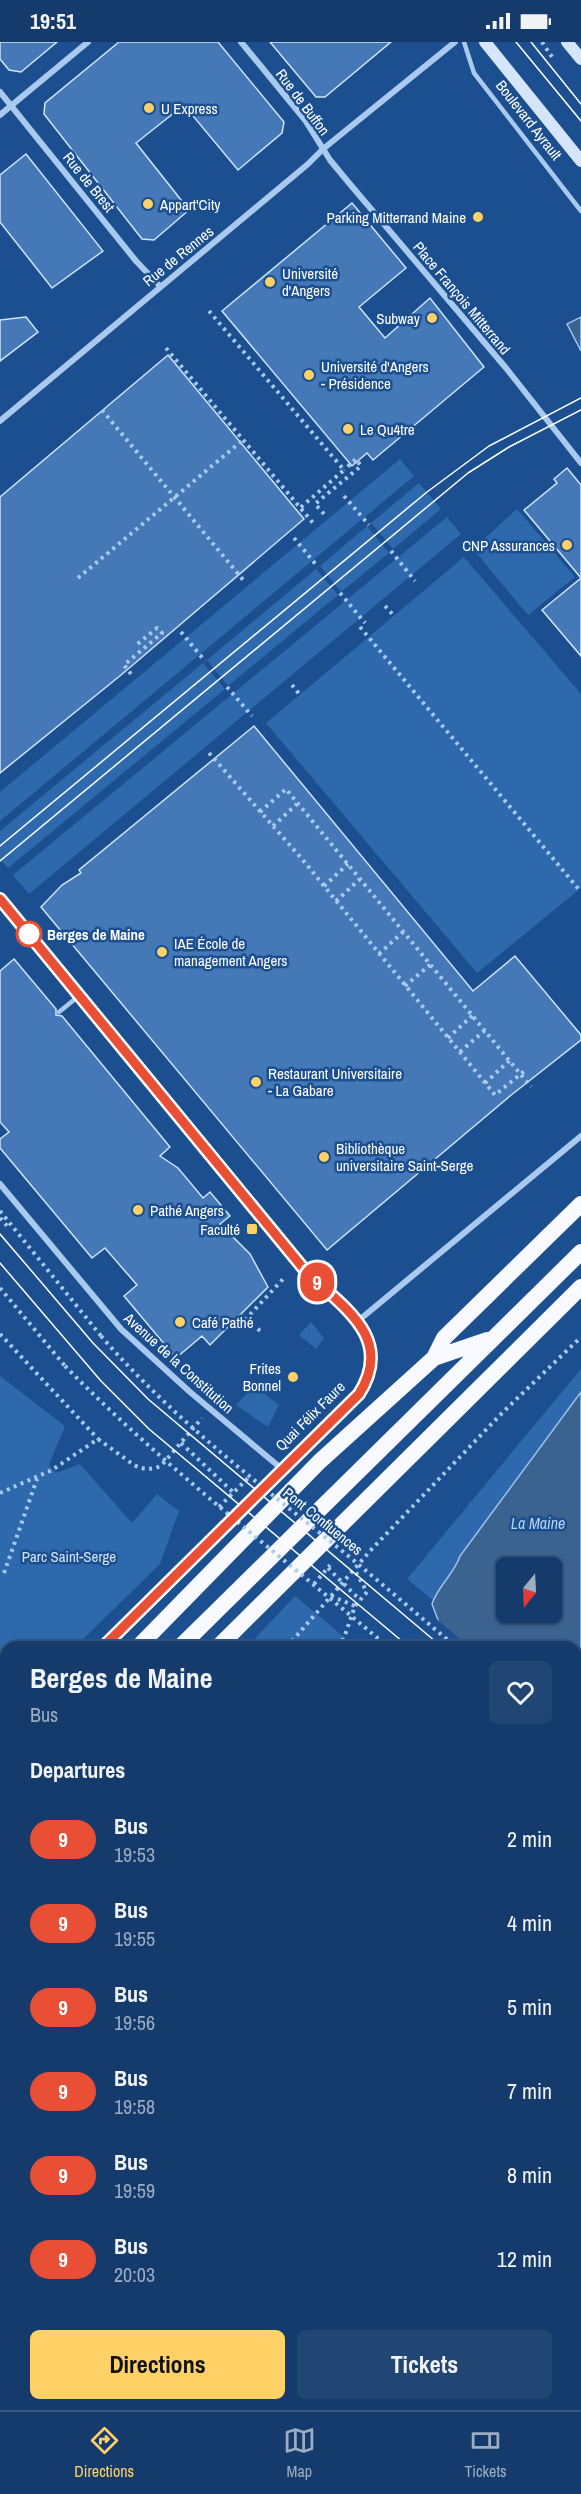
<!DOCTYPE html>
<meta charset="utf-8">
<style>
:root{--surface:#143b6b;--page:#214673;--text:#f1f3f6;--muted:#9dadc1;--line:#33557e;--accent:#ffd166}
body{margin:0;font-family:"Archivo Narrow",sans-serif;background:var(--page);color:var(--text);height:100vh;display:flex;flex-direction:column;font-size:22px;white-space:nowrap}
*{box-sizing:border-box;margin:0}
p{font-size:20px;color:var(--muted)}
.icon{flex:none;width:33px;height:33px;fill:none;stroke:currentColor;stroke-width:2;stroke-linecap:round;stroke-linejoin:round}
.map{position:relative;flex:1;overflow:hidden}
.drawer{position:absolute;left:0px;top:1599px;width:582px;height:770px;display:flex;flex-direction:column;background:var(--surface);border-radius:18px 18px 0 0;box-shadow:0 2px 4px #0004,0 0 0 2px var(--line)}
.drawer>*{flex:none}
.badge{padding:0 12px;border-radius:20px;font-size:21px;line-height:39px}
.needle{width:39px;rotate:198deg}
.controls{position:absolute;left:496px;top:1515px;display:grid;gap:12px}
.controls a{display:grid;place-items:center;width:66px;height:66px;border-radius:9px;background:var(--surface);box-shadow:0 2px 4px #0004,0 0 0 2px var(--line);font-size:30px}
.map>.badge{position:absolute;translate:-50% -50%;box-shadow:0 0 0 3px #fff}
h2{padding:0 30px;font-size:22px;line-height:54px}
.round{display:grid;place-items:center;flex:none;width:63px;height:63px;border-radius:9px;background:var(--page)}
.summary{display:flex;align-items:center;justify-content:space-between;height:102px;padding:0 30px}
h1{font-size:28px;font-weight:800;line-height:45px}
.button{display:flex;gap:12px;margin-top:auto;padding:12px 30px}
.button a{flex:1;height:69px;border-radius:9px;background:var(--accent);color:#111;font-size:24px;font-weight:800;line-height:69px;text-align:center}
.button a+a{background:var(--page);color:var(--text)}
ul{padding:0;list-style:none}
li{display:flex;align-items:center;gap:18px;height:84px;padding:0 30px}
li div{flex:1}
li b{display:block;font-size:22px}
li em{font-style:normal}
li .badge{min-width:66px;font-weight:700;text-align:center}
.status{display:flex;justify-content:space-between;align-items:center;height:42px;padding:0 30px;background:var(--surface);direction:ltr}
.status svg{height:16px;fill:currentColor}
.dock{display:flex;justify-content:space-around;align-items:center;height:84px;border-top:2px solid var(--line);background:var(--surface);font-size:16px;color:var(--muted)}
.dock a{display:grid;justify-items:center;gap:3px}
.dock .selected{color:var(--accent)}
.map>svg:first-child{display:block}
.green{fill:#2e69ad}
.water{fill:#3c6290;stroke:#9cc4f0;stroke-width:1.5;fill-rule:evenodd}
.pier{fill:#1b4f8f}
.building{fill:#4478b7;stroke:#cfe3fa;stroke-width:1.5}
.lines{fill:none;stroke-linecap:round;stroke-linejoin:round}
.path{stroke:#a9c9ee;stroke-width:4;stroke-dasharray:3 4.5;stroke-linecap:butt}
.service{stroke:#a9c9ee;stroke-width:4.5}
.minor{stroke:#a9c9ee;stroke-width:6}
.secondary{stroke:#d6e6fa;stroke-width:12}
.trunk{stroke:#f8faff;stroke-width:16}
.tram{stroke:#fff;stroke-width:1.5}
.path-bridge{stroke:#a9c9ee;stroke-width:4;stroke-dasharray:3 4.5;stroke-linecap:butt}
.line-casing{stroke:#fff;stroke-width:14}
.line{stroke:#e94f35;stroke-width:9}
.poi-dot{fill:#ffd166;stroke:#1b4f8f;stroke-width:2}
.stop-dot{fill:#fff;stroke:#e94f35;stroke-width:3}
.labels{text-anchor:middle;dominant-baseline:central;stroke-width:5;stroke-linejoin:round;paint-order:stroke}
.street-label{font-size:15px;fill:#fff;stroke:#1b4f8f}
.poi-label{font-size:15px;fill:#fff;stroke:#1b4f8f;text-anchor:start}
.stop-label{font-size:15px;font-weight:bold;fill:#fff;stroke:#1b4f8f;text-anchor:start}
.park-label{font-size:15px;fill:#cfe3fa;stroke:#1b4f8f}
.water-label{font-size:16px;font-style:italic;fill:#b5d3f5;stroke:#1b4f8f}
</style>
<div class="status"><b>19:51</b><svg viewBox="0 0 49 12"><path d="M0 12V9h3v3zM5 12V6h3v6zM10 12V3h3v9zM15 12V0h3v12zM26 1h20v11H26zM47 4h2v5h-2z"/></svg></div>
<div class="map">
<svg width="581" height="2368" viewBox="0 0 581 2368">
<rect width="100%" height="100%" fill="#1b4f8f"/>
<path class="green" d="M 400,417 L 414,434 L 0,779 L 0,750 Z
M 419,441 L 441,467 L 393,507 L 371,481 Z
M 517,467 L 575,535 L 528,573 L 473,507 Z
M 447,475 L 461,492 L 29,852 L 13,833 Z
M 367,484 L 389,511 L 341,550 L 320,524 Z
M 464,515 L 581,652 L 581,846 L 477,931 L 266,681 Z
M 316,527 L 338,553 L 228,644 L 207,618 Z
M 203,621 L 225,647 L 8,826 L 0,817 L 0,789 Z
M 311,1280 L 324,1296 L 316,1307 L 299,1293 Z
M 581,1327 L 581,1384 L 507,1526 L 476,1594 L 407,1537 Z
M 0,1334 L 65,1384 L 49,1423 L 56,1431 L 80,1422 L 132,1481 L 157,1452 L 179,1469 L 160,1522 L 75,1605 L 6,1605 L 6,1673 L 0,1679 Z
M 254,1344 L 279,1363 L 268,1385 L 236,1363 Z
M 295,1554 L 356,1605 L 247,1605 Z
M 6,1856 L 6,2128 L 0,2134 L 0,1862 Z
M 581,2165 L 581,2236 L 576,2241 L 576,2170 Z"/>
<path class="water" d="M 581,275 L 581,309 L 567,282 Z
M 581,1350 L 581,2116 L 576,2122 L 576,1605 L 413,1605 L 438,1578 L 432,1562 C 438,1544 454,1532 460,1514 ZM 507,1526 L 552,1526 L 552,1570 L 507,1570 Z
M 6,2128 L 6,2362 L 362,2363 L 358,2368 L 0,2368 L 0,2134 Z"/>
<path class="pier" d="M 433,1574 L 469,1605 L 410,1605 L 434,1579 Z
M 576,1695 L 581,1699 L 581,1786 L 576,1782 Z"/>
<path class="building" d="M 0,0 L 57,0 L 21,30 L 9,28 L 0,17 Z
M 119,0 L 218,0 L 284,80 L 282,91 L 238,128 L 184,63 L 136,101 L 189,168 L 154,198 L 142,197 L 44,72 L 45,61 Z
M 270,0 L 391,0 L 325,55 L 316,55 Z
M 26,112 L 103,209 L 52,246 L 0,180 L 0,133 Z
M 352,161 L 406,226 L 359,265 L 385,296 L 430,256 L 484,325 L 373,418 L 367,411 L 352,424 L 222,269 Z
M 26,275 L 38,290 L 0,319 L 0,278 Z
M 168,313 L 304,477 L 121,633 L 0,731 L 0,455 Z
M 567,426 L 581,443 L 581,614 L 542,568 L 581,536 L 524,468 L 557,441 L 554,437 Z
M 254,684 L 473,949 L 515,914 L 581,993 L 581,998 L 510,1054 L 327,1208 L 41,865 L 62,843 L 81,831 L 79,828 Z
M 14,917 L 56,967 L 56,973 L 62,974 L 170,1105 L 160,1114 L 178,1126 L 203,1156 L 210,1150 L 230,1174 L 220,1182 L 250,1212 L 268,1245 L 210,1303 L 202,1294 L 176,1316 L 124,1254 L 137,1243 L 105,1206 L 92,1216 L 0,1106 L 0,1097 L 9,1090 L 0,1080 L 0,929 Z"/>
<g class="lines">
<path class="path" d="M 542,0 L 552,15
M 209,269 L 344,428 L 300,466
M 166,306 L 313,481
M 102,368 L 244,539
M 344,454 L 369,483
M 324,472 L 315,462 L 361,424 L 356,417 L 344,428
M 294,496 L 318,525
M 391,509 L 415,539
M 78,536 L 243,398
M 340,551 L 365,581
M 385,564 L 395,575
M 360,585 L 581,850
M 181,590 L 205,619
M 131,632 L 124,623 L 162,591 L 157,586 L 135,604
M 292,643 L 300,653
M 227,645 L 252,674
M 209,711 L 302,817 L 495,1053 L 527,1027
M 260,770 L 286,747 L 531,1045
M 273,784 L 297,762
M 324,844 L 348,822
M 336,859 L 360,837
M 379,912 L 404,889
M 405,944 L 431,922
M 448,996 L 473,973
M 460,1010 L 485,988
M 485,1041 L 510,1018
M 0,1169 L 101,1294
M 0,1176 L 10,1187
M 0,1246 L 65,1324
M 240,1273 L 263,1291
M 245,1278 L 283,1237
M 0,1292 L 98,1397
M 181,1401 L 234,1451
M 0,1451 L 52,1428 L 98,1397 L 134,1423 C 144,1428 151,1428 161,1424 L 202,1376
M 219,1465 L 249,1435
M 4,1531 L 37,1437
M 314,1542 L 330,1523
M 331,1554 L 355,1564
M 287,1605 L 370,1509 L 502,1371 L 581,1295
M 338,1605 L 344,1596 L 355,1564 L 367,1550 L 354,1527
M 576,1706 L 581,1710
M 576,1765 L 581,1770
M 0,1884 L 6,1878
M 234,2362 L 240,2368
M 382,2368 L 388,2362
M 474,2368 L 479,2362"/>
<path class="service" d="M 464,0 L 474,31 L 581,169
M 59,970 L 80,953
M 576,2158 L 581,2153
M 412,2368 L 415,2362"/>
<path class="minor" d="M 241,0 L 305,78 L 330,118 L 349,141 L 506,326 L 581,421
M 0,50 L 136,219 L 160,244
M 0,73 L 88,0
M 0,379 L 308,122 L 323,107 L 455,0
M 0,858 L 308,1232 C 345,1266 394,1298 359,1352 L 102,1605
M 0,1142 L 121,1287 L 190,1350 L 282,1427
M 358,1279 L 581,1094
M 0,1707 L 6,1701
M 576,2277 L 581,2272
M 576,2288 L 581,2283
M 498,2368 L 503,2362"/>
<path class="secondary" d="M 485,0 L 581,119
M 567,0 L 581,17"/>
<path class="trunk" d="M 434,1316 L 487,1298
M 138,1605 L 319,1420 L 434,1316 L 444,1296 L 581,1162
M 180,1605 L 581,1210
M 218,1605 L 581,1245
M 0,1768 L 6,1759
M 0,1784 L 6,1778
M 0,1830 L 6,1823"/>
<path class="tram" d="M 516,0 L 581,79
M 531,0 L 581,62
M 0,804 L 427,450 L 489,404 L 581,356
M 0,819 L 468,431 L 509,405 L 581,368
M 0,1192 L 93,1301 L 148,1357 L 442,1605
M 0,1221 L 101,1339 L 149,1387 L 409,1605
M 576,1717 L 581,1721
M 576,1745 L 581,1749"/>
<path class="path-bridge" d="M 101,1294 C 172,1376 258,1441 341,1508 C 380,1540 418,1573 456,1605
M 65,1324 C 165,1426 279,1512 388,1605
M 328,1526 L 360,1558"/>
</g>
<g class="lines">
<defs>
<path id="line" d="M 0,857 L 308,1232 C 345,1266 394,1297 359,1352 L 103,1605"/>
</defs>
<use href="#line" class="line-casing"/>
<use href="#line" class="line"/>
</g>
<g class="poi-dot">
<circle cx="149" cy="66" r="6"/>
<circle cx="148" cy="162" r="6"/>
<circle cx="478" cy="175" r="6"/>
<circle cx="270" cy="240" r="6"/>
<circle cx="432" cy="276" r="6"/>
<circle cx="309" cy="333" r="6"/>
<circle cx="348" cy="387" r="6"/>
<circle cx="567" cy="503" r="6"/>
<circle cx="162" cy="910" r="6"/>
<circle cx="256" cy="1040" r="6"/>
<circle cx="324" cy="1115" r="6"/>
<circle cx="138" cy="1168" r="6"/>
<rect x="246" y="1181" width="12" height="12" rx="3"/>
<circle cx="180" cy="1280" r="6"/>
<circle cx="293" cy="1335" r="6"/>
</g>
<circle class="stop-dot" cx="29" cy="892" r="12"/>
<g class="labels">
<g class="street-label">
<text transform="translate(303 60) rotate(53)">Rue de Buffon</text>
<text transform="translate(529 78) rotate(52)">Boulevard Ayrault</text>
<text transform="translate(89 140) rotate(51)">Rue de Brest</text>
<text transform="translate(178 214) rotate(-39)">Rue de Rennes</text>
<text transform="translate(462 256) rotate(50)">Place François Mitterrand</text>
<text transform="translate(179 1321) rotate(42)">Avenue de la Constitution</text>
<text transform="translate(310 1374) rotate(-45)">Quai Félix Faure</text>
<text transform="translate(323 1479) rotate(39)">Pont Confluences</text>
</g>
<g class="poi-label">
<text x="161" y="66">U Express</text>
<text x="160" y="162">Appart'City</text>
<text x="466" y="175" text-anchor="end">Parking Mitterrand Maine</text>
<text x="282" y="231">Université<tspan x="282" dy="17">d'Angers</tspan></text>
<text x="420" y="276" text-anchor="end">Subway</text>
<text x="321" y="324">Université d'Angers<tspan x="321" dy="17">- Présidence</tspan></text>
<text x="360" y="387">Le Qu4tre</text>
<text x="555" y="503" text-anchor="end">CNP Assurances</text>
<text x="174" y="901">IAE École de<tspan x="174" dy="17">management Angers</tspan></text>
<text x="268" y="1031">Restaurant Universitaire<tspan x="268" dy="17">- La Gabare</tspan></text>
<text x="336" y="1106">Bibliothèque<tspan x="336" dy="17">universitaire Saint-Serge</tspan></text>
<text x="150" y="1168">Pathé Angers</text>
<text x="240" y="1187" text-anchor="end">Faculté</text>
<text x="192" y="1280">Café Pathé</text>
<text x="281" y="1326" text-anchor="end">Frites<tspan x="281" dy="17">Bonnel</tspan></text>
</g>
<g class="stop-label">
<text x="47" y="892">Berges de Maine</text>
</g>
<g class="park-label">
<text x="69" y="1514">Parc Saint-Serge</text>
</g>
<g class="water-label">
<text x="538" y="1481">La Maine</text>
</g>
</g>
</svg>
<div class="controls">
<a><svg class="needle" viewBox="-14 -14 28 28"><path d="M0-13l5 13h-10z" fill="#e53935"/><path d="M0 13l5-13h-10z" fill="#9dadc1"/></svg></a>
</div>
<b class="badge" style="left:317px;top:1240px;background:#e94f35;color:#fff">9</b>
<section class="drawer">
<div class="summary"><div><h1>Berges de Maine</h1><p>Bus</p></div><a class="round"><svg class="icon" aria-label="heart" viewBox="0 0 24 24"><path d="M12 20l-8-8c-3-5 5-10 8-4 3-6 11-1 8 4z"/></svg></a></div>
<h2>Departures</h2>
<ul>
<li><span class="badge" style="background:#e94f35;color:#fff">9</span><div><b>Bus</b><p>19:53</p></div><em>2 min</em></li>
<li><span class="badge" style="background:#e94f35;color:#fff">9</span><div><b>Bus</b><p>19:55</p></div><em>4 min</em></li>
<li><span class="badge" style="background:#e94f35;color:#fff">9</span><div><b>Bus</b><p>19:56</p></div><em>5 min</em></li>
<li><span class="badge" style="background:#e94f35;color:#fff">9</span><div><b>Bus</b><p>19:58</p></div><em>7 min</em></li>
<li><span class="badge" style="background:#e94f35;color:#fff">9</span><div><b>Bus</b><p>19:59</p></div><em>8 min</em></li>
<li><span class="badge" style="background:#e94f35;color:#fff">9</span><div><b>Bus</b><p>20:03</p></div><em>12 min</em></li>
</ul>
<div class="button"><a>Directions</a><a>Tickets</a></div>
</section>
</div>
<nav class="dock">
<a class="selected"><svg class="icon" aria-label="directions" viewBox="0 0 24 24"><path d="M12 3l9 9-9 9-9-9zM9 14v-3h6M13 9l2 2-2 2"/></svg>Directions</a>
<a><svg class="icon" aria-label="map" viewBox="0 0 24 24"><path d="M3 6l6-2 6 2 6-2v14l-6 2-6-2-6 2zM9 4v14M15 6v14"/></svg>Map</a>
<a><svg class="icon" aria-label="tickets" viewBox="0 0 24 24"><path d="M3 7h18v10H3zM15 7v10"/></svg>Tickets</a>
</nav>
